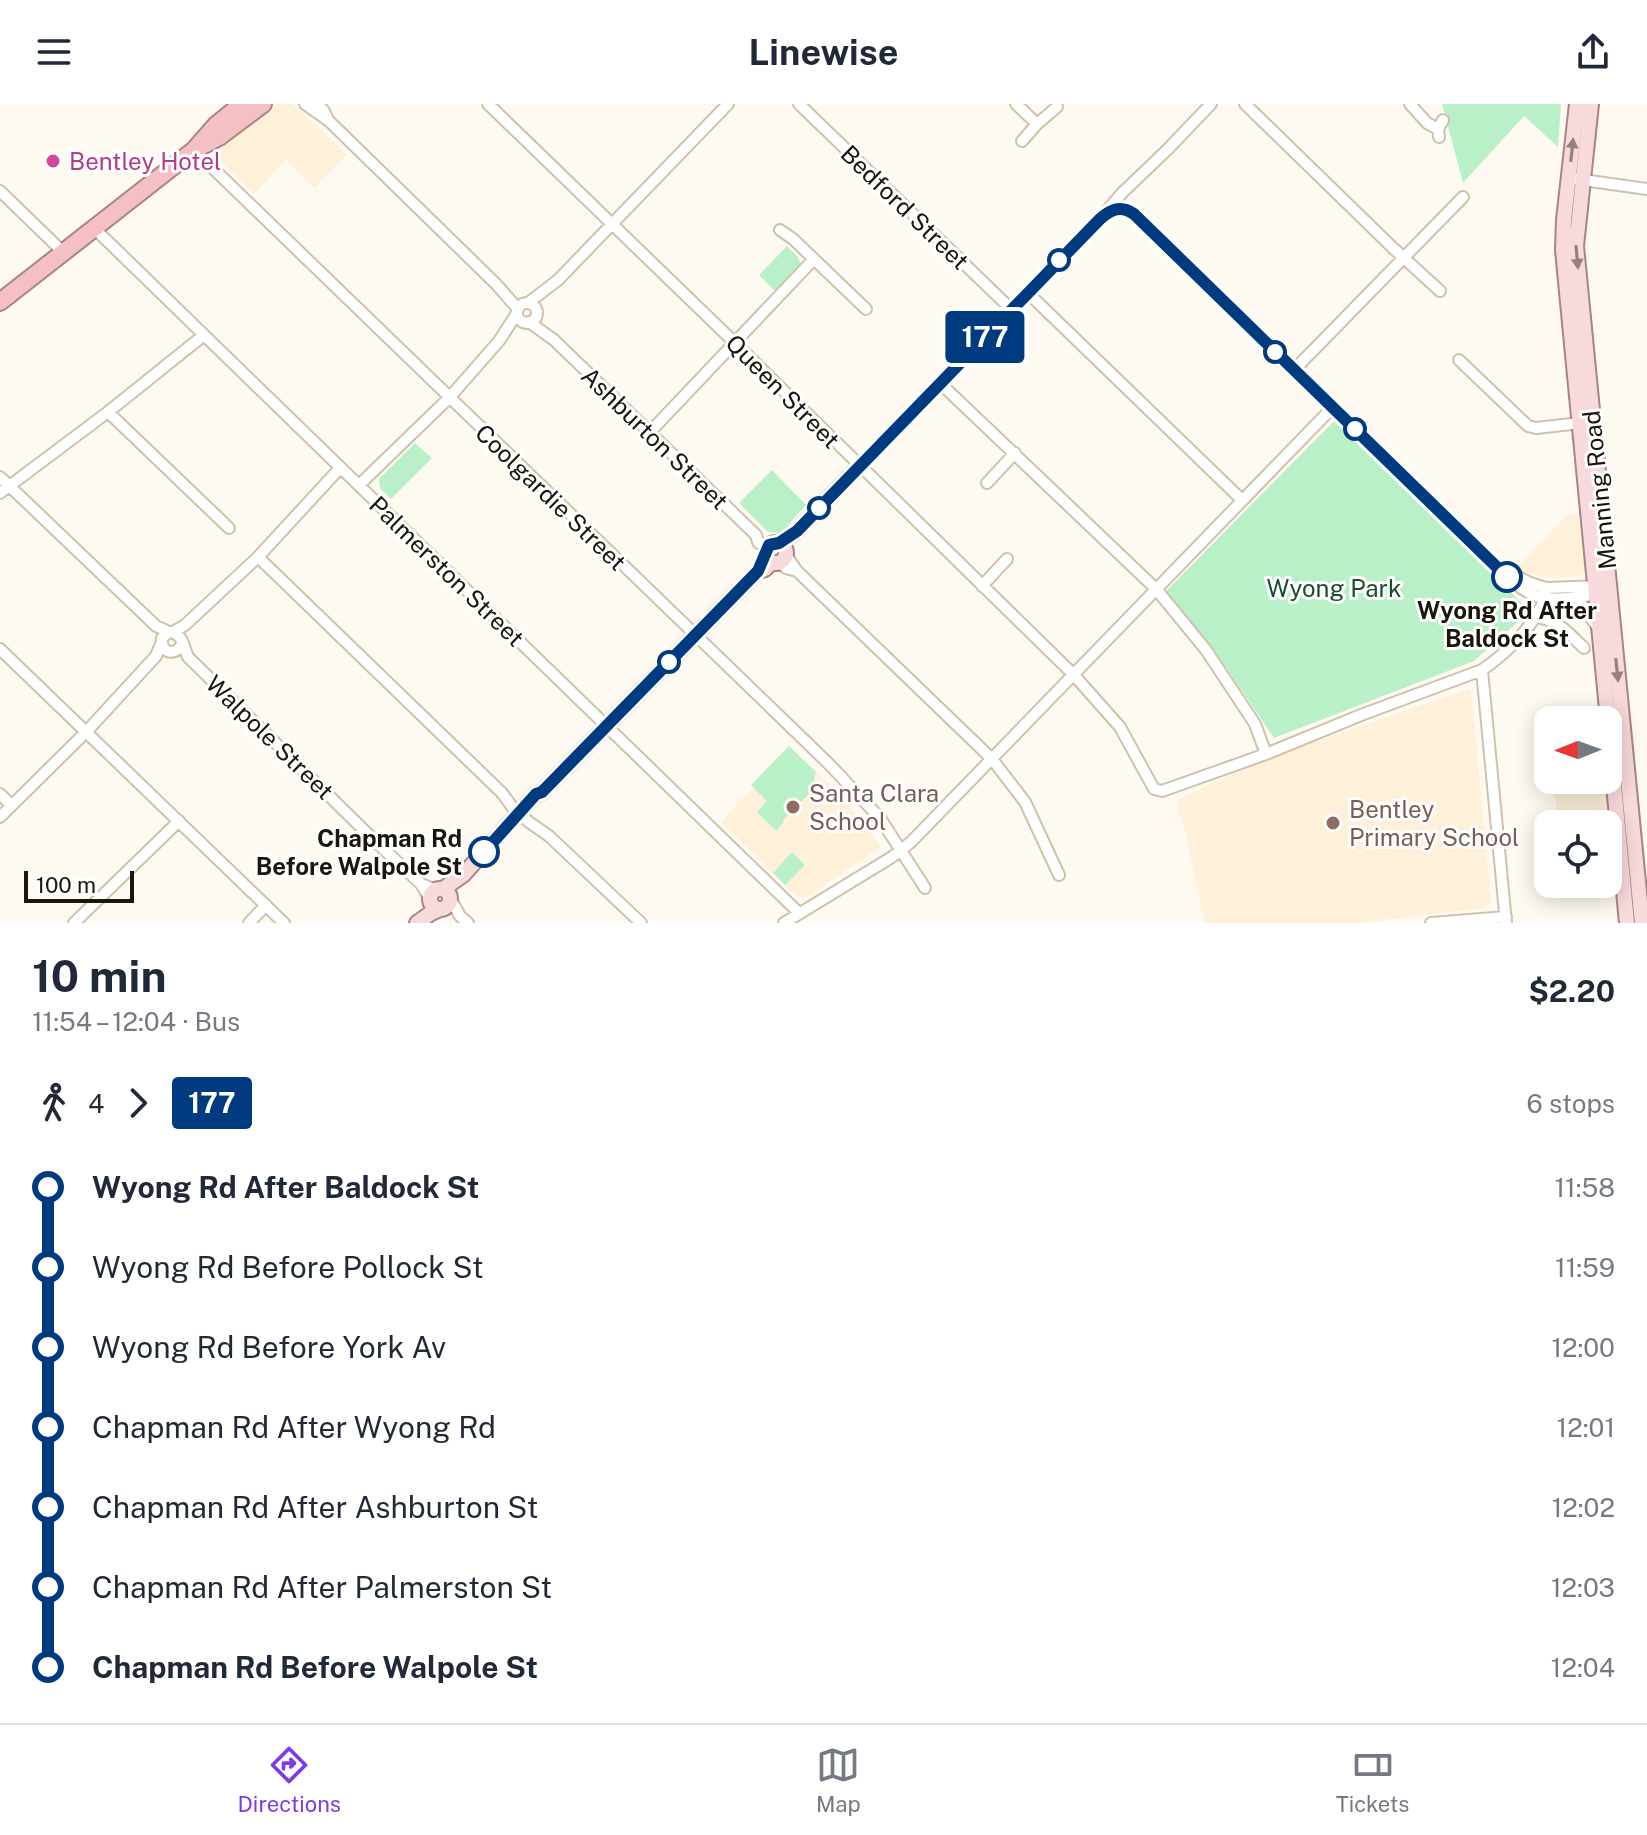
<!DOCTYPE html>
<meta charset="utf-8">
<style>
:root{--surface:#fff;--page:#f2f2f3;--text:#1f2937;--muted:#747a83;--line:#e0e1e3;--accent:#7c3aed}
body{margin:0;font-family:"Public Sans",sans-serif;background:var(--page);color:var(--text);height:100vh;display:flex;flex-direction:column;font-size:30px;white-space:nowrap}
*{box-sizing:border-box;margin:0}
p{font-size:26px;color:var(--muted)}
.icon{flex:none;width:44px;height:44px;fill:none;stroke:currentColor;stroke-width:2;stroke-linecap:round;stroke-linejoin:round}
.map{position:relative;height:819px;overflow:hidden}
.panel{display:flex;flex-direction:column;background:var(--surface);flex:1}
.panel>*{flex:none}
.badge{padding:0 16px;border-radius:6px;font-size:28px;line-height:52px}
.needle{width:52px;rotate:269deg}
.buttons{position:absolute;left:1534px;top:602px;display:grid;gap:16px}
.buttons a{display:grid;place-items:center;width:88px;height:88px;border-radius:16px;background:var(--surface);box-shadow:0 4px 20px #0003;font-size:40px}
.scale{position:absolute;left:24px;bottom:20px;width:110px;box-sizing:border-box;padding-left:8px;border:4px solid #1a160e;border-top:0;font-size:22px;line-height:28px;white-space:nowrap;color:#1a160e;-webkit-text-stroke:6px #fff;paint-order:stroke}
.map>.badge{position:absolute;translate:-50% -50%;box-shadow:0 0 0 4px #fff}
.legs{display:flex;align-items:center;gap:12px;height:88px;padding:0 32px;font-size:26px}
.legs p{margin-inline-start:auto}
.headline{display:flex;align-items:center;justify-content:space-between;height:136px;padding:0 32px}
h1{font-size:44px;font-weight:700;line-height:60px}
ul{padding:0 32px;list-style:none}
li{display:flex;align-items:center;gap:28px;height:80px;font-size:30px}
li i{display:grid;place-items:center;width:12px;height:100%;margin:0 10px;background:currentColor}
li i::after{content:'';width:20px;height:20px;margin:-10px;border:6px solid;border-radius:50%;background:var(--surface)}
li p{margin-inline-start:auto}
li:first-child i{background:linear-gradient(#0000 50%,currentColor 0)}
li:last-child i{background:linear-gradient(currentColor 50%,#0000 0)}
header{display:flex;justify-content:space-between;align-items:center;height:104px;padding:0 32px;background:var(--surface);font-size:36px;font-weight:700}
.menu{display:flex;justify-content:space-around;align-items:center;height:112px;border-top:2px solid var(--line);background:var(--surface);font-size:22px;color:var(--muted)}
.menu a{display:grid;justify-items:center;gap:4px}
.menu .selected{color:var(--accent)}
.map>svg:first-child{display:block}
.built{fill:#fef0d9}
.green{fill:#baf0c7}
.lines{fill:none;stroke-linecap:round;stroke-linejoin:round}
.minor-casing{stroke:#cfc2ad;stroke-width:14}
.major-casing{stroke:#a88484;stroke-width:18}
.highway-casing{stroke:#a88484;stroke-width:20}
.minor{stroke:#fff;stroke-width:10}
.major{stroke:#f8d9dc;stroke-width:14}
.highway{stroke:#f4c0c4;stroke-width:16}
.oneway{fill:#94817f}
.line-1-casing{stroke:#fff;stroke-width:18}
.line-1{stroke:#003b80;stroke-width:12}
.hotel-dot{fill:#d1479c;stroke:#fff;stroke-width:3}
.stop-1-dot{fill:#fff;stroke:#003b80;stroke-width:4}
.education-dot{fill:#8d6e63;stroke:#fff;stroke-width:3}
.labels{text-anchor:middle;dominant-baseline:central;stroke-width:6;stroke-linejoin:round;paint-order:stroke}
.hotel-label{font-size:24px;fill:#b23c85;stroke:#fff;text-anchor:start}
.street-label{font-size:24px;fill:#1a160e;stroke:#fff}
.park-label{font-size:24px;fill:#1b4b2b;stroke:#fff}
.stop-label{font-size:24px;font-weight:bold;fill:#1a160e;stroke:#fff}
.education-label{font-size:24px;fill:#785e54;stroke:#fff;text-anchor:start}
</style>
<header><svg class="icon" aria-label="menu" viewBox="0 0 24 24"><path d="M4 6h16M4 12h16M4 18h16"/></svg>Linewise<svg class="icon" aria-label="share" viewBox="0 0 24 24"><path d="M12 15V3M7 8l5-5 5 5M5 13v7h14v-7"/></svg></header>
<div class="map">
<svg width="1647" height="819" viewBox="0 0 1647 819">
<rect width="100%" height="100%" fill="#fffaf1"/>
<path class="built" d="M 276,0 L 293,0 L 347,51 L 315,84 L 286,56 L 254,90 L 218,55 L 218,47 Z
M 1578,410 L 1585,467 L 1576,472 L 1555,474 L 1541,473 L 1516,465 L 1566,412 Z
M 1471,584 L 1491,797 L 1485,804 L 1357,819 L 1205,819 L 1187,736 L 1177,701 L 1181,694 L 1267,654 Z
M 789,642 L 837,688 L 868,723 L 881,743 L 807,793 L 797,793 L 721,718 L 753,685 L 751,681 Z
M 1543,660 L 1548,660 L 1548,676 L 1604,676 L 1610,736 L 1608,736 L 1608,720 L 1558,720 L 1554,681 L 1545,681 Z"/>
<path class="green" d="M 1442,0 L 1561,0 L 1558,43 L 1524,12 L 1463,79 Z
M 787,142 L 799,154 L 800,160 L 775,187 L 759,171 Z
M 1335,316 L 1527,504 L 1528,509 L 1474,557 L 1274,634 L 1212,543 L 1165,488 Z
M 415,339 L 432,354 L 391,395 L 380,384 L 379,375 Z
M 772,366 L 806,401 L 782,428 L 777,429 L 768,428 L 739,399 Z
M 789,642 L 816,668 L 814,675 L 817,682 L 783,716 L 784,718 L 776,727 L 757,708 L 767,697 L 751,681 Z
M 792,748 L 805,761 L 785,781 L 773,769 Z"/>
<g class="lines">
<defs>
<path id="minor" d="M 305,0 L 329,17 L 496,180 L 518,205
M 317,0 L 324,7 L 328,16
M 488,0 L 735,239 L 1073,570 L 1120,623 L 1154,685 L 1162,687 L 1266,650 L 1361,611 L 1482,566 C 1504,551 1528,528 1541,503 C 1544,498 1544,490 1546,484
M 799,0 L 1012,206
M 1016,0 L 1037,20
M 1245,0 L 1393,144 L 1440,187
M 1410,0 L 1427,19 L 1438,25
M 1439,33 L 1438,25 L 1443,16
M 1022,37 L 1037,20 L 1057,3
M 194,46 L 828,659 L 880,714 L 925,784
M 1569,74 L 1647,85
M 0,87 L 64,149
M 1100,115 C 1111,105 1121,101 1134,110 L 1499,464 C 1534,503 1552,496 1599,490
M 95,125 L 799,809
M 780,126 L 793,135 L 866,205
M 1028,189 L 1242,396
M 528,199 L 558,176 L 728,0
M517 209a10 10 0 1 1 20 0a10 10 0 1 1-20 0Z
M 529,218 L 554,236 L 756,431 L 758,438 L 767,446
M 1459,256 L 1528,322 L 1536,324 L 1580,319
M 1294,266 L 1463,93
M 940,279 L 1156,485 L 1206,546 L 1255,620 L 1266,650
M 108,308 L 229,424
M 649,329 L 814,155
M 859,363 L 1100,115 L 1122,89 L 1167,46 L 1211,0
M 0,373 L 156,522 L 169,528
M 987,379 L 1015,349
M 359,381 L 449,294 L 499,237 L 517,209
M 0,389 L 108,308 L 204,231
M 786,451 L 797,467 L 992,655 L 1025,698 L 1059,771
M 258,453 L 502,689 L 513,704 L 529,718 L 549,732 L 641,819
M 779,458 L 786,464 L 797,467
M 1505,466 L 1530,479 L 1546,484 L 1601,482
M 982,482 L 1007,455
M 1577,494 L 1598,524
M 1534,513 C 1558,515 1567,528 1584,544
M 173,528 L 185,521 L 258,453 L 340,364
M 182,540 C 175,553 160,549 162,534 L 169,528 C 183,529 183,542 188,553 L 375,737 L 421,780 L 436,786
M 0,545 L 284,819
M 1482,566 L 1506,819
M 0,690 L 11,701
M 0,713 L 87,627 L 156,552 L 161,540
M 421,780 L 430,795
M 450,794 L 460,812 L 468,819
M 74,819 L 179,717
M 249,819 L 266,801
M 784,819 L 892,753 L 911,738 L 1333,303
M 1431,819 L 1506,813"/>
<path id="major" d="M 1577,0 L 1564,116 L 1563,146 L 1608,616
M 1591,0 L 1576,142 L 1642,819
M 779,439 L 797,427 L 859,363
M766 449a10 10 0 1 1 20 0a10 10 0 1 1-20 0Z
M 1608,618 L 1627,819
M430 795a10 10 0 1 1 20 0a10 10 0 1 1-20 0Z
M 443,785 L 463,771 L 536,690 L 542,688 L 758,467 L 765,465 L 772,458
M 417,819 L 431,809 L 440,805"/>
<path id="highway" d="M 202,42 L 219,33 L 263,0
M 0,198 L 194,46 L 216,21 L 242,0"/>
</defs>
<use href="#minor" class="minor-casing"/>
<use href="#major" class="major-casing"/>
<use href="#highway" class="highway-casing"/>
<use href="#minor" class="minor"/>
<use href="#major" class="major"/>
<use href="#highway" class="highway"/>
</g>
<defs><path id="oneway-solid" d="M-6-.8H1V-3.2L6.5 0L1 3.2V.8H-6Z" transform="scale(2)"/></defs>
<g class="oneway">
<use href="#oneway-solid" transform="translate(1572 46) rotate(-84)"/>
<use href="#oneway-solid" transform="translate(1577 153) rotate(85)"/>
<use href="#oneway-solid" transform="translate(1617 566) rotate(84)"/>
</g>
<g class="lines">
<defs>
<path id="line-1" d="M 484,748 L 536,690 L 542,688 L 758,467 L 769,441 L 779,439 L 797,427 L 1100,115 C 1111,105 1121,101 1134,110 L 1507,473"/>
</defs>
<use href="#line-1" class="line-1-casing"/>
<use href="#line-1" class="line-1"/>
</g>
<circle class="hotel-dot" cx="53" cy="57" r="8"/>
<g class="stop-1-dot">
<circle cx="1059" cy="156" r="10"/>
<circle cx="1275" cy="248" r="10"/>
<circle cx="1355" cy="325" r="10"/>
<circle cx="819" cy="404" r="10"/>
<circle cx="1507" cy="473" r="14"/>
<circle cx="669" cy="558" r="10"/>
<circle cx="484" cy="748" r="14"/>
</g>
<g class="education-dot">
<circle cx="793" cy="703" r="8"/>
<circle cx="1333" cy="719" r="8"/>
</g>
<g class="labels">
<g class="hotel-label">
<text x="69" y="57">Bentley Hotel</text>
</g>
<g class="street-label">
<text transform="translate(905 103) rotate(44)">Bedford Street</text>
<text transform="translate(783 287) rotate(45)">Queen Street</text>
<text transform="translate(655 334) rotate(44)">Ashburton Street</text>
<text transform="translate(1599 386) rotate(-96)">Manning Road</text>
<text transform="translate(551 393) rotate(44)">Coolgardie Street</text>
<text transform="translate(447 467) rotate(44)">Palmerston Street</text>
<text transform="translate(270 633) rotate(44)">Walpole Street</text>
</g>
<g class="park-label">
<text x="1334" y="484">Wyong Park</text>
</g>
<g class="stop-label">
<text x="1507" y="506">Wyong Rd After<tspan x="1507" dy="28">Baldock St</tspan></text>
<text x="462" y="734" text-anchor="end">Chapman Rd<tspan x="462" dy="28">Before Walpole St</tspan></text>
</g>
<g class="education-label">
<text x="809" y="689">Santa Clara<tspan x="809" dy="28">School</tspan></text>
<text x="1349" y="705">Bentley<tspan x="1349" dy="28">Primary School</tspan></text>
</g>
</g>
</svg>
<div class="buttons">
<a><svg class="needle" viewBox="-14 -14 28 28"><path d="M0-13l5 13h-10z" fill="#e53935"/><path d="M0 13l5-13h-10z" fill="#747a83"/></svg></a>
<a><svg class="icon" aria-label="locate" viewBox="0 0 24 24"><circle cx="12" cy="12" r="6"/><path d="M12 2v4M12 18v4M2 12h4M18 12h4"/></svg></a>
</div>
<div class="scale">100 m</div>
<b class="badge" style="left:985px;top:233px;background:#003b80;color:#fff">177</b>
</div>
<section class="panel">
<div class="headline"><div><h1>10 min</h1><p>11:54 – 12:04 · Bus</p></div><b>$2.20</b></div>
<div class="legs"><svg class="icon" aria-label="walk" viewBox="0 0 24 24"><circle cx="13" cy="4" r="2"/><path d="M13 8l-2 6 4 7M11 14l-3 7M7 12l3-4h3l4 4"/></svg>4<svg class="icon" aria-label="forward" viewBox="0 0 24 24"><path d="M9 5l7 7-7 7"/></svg><b class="badge" style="background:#003b80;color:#fff">177</b><p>6 stops</p></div>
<ul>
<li><i style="color:#003b80"></i><b>Wyong Rd After Baldock St</b><p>11:58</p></li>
<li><i style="color:#003b80"></i><span>Wyong Rd Before Pollock St</span><p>11:59</p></li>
<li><i style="color:#003b80"></i><span>Wyong Rd Before York Av</span><p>12:00</p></li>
<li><i style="color:#003b80"></i><span>Chapman Rd After Wyong Rd</span><p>12:01</p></li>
<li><i style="color:#003b80"></i><span>Chapman Rd After Ashburton St</span><p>12:02</p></li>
<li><i style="color:#003b80"></i><span>Chapman Rd After Palmerston St</span><p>12:03</p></li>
<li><i style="color:#003b80"></i><b>Chapman Rd Before Walpole St</b><p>12:04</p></li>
</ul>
</section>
<nav class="menu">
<a class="selected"><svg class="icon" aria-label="directions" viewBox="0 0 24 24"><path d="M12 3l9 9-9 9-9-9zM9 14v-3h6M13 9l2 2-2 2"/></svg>Directions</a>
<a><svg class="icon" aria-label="map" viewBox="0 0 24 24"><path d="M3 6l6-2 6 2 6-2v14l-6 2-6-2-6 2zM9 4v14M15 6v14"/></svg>Map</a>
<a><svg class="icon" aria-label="tickets" viewBox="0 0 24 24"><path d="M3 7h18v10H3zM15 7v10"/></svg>Tickets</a>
</nav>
